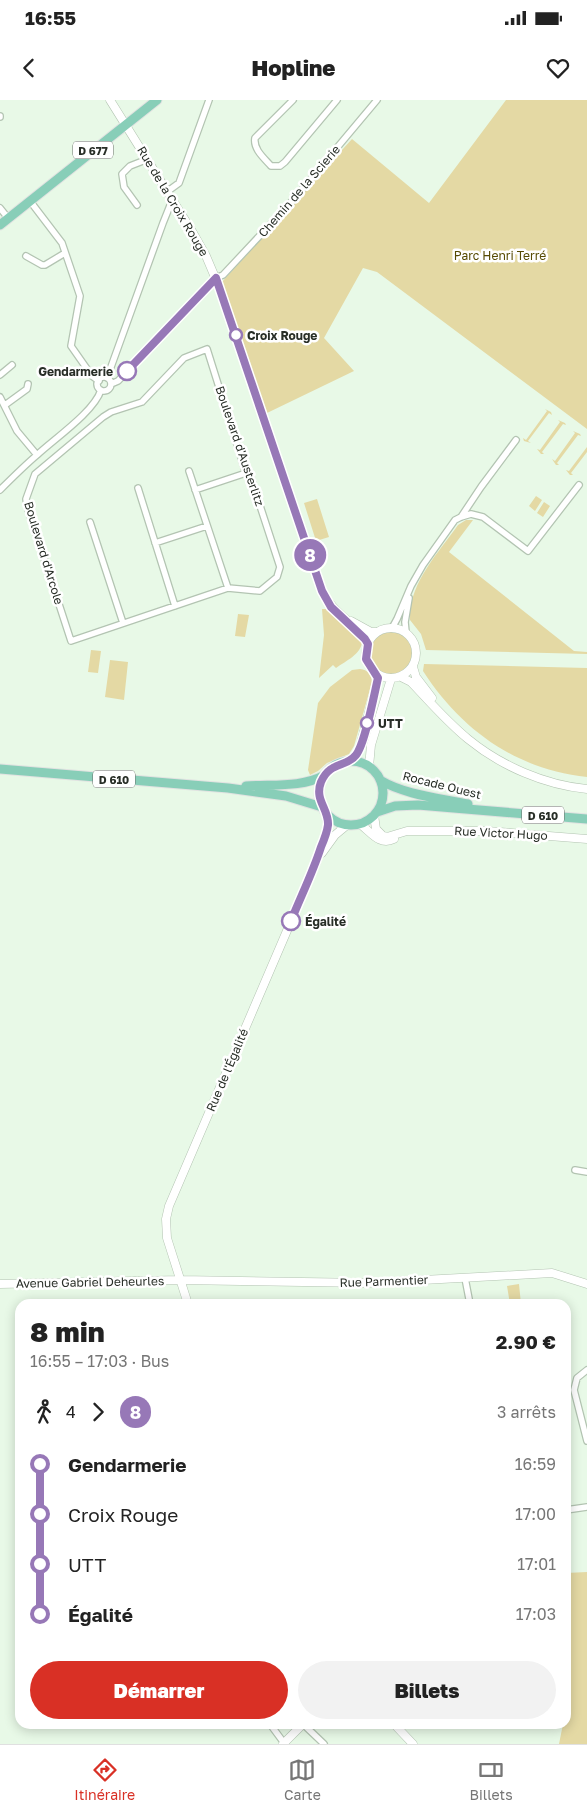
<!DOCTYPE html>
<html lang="fr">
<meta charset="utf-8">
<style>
:root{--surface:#fff;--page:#f2f2f2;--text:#222;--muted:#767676;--line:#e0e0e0;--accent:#d93025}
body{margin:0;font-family:"Golos Text",sans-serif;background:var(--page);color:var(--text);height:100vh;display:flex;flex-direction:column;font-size:19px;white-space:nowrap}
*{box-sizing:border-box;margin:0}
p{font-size:16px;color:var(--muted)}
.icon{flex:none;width:28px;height:28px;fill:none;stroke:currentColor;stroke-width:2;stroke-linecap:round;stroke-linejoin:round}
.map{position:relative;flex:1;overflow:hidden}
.details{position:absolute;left:15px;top:1199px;width:556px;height:430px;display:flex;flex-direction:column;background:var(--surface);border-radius:15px;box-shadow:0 2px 12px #0003}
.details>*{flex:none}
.badge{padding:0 10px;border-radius:16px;font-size:18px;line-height:32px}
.map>.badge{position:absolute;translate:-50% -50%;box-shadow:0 0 0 2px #fff}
.legs{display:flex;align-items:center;gap:8px;height:55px;padding:0 15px;font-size:16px}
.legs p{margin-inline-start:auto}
.head{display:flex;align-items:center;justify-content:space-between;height:85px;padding:0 15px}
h1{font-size:28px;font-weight:800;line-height:38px}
.cta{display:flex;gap:10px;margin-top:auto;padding:10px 15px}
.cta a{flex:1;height:58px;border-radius:30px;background:var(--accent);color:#fff;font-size:20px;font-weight:800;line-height:58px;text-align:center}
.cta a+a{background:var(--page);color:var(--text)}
ul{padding:0 15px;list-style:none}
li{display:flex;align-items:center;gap:18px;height:50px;font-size:19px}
li i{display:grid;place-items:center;width:8px;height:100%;margin:0 6px;background:currentColor}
li i::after{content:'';width:12px;height:12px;margin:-6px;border:4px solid;border-radius:50%;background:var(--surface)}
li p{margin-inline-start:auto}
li:first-child i{background:linear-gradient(#0000 50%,currentColor 0)}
li:last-child i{background:linear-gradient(currentColor 50%,#0000 0)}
.status{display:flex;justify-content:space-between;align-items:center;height:35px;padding:0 25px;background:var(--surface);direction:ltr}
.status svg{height:14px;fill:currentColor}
header{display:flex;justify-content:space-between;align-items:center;height:65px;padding:0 15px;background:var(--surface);font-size:22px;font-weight:800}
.tabs{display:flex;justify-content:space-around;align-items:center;height:70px;border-top:1px solid var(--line);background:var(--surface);font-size:14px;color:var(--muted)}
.tabs a{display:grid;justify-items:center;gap:2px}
.tabs .on{color:var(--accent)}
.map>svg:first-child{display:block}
.green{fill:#e4d9a4}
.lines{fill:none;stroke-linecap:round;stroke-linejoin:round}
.minor-casing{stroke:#b3c4b2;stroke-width:8}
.tertiary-casing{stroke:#b3c4b2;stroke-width:9}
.primary-casing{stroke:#e1e2e1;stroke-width:11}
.minor{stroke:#fff;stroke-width:5.5}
.tertiary{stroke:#fff;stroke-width:8}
.primary{stroke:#88ceb8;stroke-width:9}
.line-1-casing{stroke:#fff;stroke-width:11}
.line-1{stroke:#9778b7;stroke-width:8}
.stop-1-dot{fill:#fff;stroke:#9778b7;stroke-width:2.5}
.labels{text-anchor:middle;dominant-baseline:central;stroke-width:5;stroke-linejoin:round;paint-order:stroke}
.shield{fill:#fff;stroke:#686d68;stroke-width:1}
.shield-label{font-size:11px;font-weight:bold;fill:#282e27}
.street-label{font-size:12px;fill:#282e27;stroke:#fff}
.park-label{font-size:12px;fill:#564a02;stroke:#fff}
.stop-label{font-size:12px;font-weight:bold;fill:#282e27;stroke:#fff;text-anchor:start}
</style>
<div class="status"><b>16:55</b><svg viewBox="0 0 49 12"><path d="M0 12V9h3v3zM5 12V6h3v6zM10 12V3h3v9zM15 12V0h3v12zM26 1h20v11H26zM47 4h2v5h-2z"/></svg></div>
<header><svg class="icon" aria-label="back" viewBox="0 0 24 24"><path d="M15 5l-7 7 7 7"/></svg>Hopline<svg class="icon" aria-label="heart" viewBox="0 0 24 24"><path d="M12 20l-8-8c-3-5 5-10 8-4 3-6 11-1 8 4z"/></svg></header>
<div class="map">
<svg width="587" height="1644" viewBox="0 0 587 1644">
<rect width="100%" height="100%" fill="#e8f9e7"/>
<path class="green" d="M 506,0 L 587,0 L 587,329 L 377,172 L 363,168 L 324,238 L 354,271 L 267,313 L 221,183 L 352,39 L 429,103 Z
M 545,309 L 551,312 L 552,315 L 549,313 L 528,341 L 531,343 L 524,341 L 523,338 L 526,340 L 547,311 Z
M 558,320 L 565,323 L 566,325 L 563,324 L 542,352 L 544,354 L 541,354 L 537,349 L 540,350 L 560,322 Z
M 573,331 L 580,334 L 581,336 L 578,335 L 557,363 L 559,365 L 556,365 L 552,359 L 555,361 L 575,333 Z
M 587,347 L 587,352 L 571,373 L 573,375 L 570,375 L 566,370 L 569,371 Z
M 536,396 L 542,400 L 535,411 L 529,406 Z
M 317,399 L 329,437 L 316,441 L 304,403 Z
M 544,402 L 550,406 L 543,417 L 537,413 Z
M 466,420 L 473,420 L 449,452 L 574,551 L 587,552 L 587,554 L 426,550 L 421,534 L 410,520 C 408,484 439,452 458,425 Z
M 322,509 L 326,509 L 362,542 C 361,554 346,561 336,568 L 333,565 L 319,578 L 324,535 Z
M 238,514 L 249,515 L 245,537 L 235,536 Z
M370 553a21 21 0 1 1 42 0a21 21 0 1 1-42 0Z
M 91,550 L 101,551 L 98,573 L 88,572 Z
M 110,560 L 128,562 L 124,600 L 105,597 Z
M 424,564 L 587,568 L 587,677 C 517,670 461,630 423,571 Z
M 360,569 C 368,570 371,574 372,582 L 354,646 L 349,654 L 327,663 L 318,671 L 310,675 L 308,670 L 318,603 L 330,587 L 352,570 Z
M 519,1184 L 521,1204 L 510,1204 L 507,1186 Z
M 587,1472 L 587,1644 L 559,1644 L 563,1624 L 566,1624 L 566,1473 Z"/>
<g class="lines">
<defs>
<path id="minor" d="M 293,0 L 255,38 C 253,49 264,58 271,66 L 280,66 L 285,62 L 337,0
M 0,16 L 0,17
M 168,91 L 179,83 L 209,0
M 30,101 L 62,143 L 80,196 L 71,246 L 92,276 L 99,281
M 137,105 L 124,87 L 122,74 L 130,66 L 148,59
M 0,108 L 8,118
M 26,156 L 42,165 L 45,165 L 65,153
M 207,249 L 246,373 L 249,372 L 280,467 L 277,477 L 260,491 L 228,488 L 71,541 L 27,406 L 26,399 L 35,374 L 103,317 L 111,312 L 142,302 L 184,258 Z
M 0,275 L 12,265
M97 284a7 7 0 1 1 14 0a7 7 0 1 1-14 0Z
M 107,278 L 163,123 L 171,103 L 174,101
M 111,284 L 118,281 L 207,187 L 216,178 L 223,175 L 294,99 L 377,0
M 0,297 L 17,331 L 37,355
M 5,305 L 27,289 L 28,284
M 189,371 L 228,488
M 138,388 L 175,506
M 0,390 C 12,378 24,366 37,355 C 54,339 94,312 101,290
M 195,390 L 246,373
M 461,417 L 481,387 L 516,340
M 90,422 L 123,523
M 155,443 L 207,426
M 392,528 L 397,519 L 411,486 L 423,465 L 455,420 L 461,417 L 471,414 L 483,417 L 528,451 L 579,385
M 406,532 L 405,522 L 409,498
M 575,1070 L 587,1072
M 465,1178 L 470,1204
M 587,1270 L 577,1278 L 574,1290 L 587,1341
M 566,1410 L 587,1407
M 270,1624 L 284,1643
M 303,1624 L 324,1644"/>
<path id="tertiary" d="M 110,0 L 193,133 L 206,156 L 220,189 L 322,491 C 333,514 357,524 368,543
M 351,521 L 371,532 L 376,532
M366 553a25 25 0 1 1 50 0a25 25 0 1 1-50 0Z
M 413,567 L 416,577 L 432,598
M 401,577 L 411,582 C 429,601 447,622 468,639 C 501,666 545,685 587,689
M 348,661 L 358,653 L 361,643 L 378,578 L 377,574
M 369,667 L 371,645 L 391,579
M 374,715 L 376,729 L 383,736 L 387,737 L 407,731 L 487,731 L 587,739
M 360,724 C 371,732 379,746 394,739
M 322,753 L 335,735 L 347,725
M 0,1184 L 180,1180 L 368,1183 L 552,1173 L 587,1184
M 188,1204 L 167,1138 L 166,1119 L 169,1106 L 316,763 L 328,727 L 326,714
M 394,1624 L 413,1644
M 283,1644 L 303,1624"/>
<path id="primary" d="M 0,125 L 157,0
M319 693a32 32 0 1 1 64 0a32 32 0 1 1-64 0Z
M 0,669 L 228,688 L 286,696 L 322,707
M 380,680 C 405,695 440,698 468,704
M 246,686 C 273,684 301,688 325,675
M 377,712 L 395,706 L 418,705 L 587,719"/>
</defs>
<use href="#minor" class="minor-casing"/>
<use href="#tertiary" class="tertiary-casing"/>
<use href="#primary" class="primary-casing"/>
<use href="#minor" class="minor"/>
<use href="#tertiary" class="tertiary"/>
<use href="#primary" class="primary"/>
</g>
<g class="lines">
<defs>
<path id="line-1" d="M 127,271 L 216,178 L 322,491 L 331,507 L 365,539 L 368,544 L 366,559 L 378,578 C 374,595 365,644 356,655 C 346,668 330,661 321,682 C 314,700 329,709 328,725 C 327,733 324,740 321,747 C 313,772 301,796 291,821"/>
</defs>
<use href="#line-1" class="line-1-casing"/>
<use href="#line-1" class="line-1"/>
</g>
<g class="stop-1-dot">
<circle cx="236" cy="235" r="6"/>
<circle cx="127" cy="271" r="9"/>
<circle cx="367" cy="623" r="6"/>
<circle cx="291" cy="821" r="9"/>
</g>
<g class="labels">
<g class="shield">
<rect x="73" y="41.5" width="40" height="17" rx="4"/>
<rect x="93" y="670.5" width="42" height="17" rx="4"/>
<rect x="522" y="706.5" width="42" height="17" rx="4"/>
</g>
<g class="shield-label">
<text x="93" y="50">D 677</text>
<text x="114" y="679">D 610</text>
<text x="543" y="715">D 610</text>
</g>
<g class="street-label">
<text transform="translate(299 91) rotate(-49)">Chemin de la Scierie</text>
<text transform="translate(173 101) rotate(59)">Rue de la Croix Rouge</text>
<text transform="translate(240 346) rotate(71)">Boulevard d'Austerlitz</text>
<text transform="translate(44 453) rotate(73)">Boulevard d'Arcole</text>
<text transform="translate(442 685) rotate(14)">Rocade Ouest</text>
<text transform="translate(501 733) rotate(3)">Rue Victor Hugo</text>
<text transform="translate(227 970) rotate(-67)">Rue de l'Égalité</text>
<text transform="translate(384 1181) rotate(-2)">Rue Parmentier</text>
<text transform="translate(90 1182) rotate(-1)">Avenue Gabriel Deheurles</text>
</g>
<g class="park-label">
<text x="500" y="155">Parc Henri Terré</text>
</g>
<g class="stop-label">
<text x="247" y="235">Croix Rouge</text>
<text x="113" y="271" text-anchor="end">Gendarmerie</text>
<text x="378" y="623">UTT</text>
<text x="305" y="821">Égalité</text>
</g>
</g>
</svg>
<b class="badge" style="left:310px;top:455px;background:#9778b7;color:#fff">8</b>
<section class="details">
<div class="head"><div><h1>8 min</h1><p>16:55 – 17:03 · Bus</p></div><b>2.90 €</b></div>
<div class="legs"><svg class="icon" aria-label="walk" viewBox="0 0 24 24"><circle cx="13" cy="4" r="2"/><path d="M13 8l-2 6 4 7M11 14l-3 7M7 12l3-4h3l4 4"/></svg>4<svg class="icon" aria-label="forward" viewBox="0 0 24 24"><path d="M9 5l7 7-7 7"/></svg><b class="badge" style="background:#9778b7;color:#fff">8</b><p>3 arrêts</p></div>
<ul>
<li><i style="color:#9778b7"></i><b>Gendarmerie</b><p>16:59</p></li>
<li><i style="color:#9778b7"></i><span>Croix Rouge</span><p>17:00</p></li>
<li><i style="color:#9778b7"></i><span>UTT</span><p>17:01</p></li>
<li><i style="color:#9778b7"></i><b>Égalité</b><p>17:03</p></li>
</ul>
<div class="cta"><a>Démarrer</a><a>Billets</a></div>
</section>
</div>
<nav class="tabs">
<a class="on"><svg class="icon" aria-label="directions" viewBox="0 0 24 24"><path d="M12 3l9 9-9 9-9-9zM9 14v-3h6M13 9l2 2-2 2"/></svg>Itinéraire</a>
<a><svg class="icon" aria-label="map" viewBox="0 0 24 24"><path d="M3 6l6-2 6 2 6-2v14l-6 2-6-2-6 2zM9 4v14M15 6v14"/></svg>Carte</a>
<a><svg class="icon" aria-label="tickets" viewBox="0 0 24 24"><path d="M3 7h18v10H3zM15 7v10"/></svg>Billets</a>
</nav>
